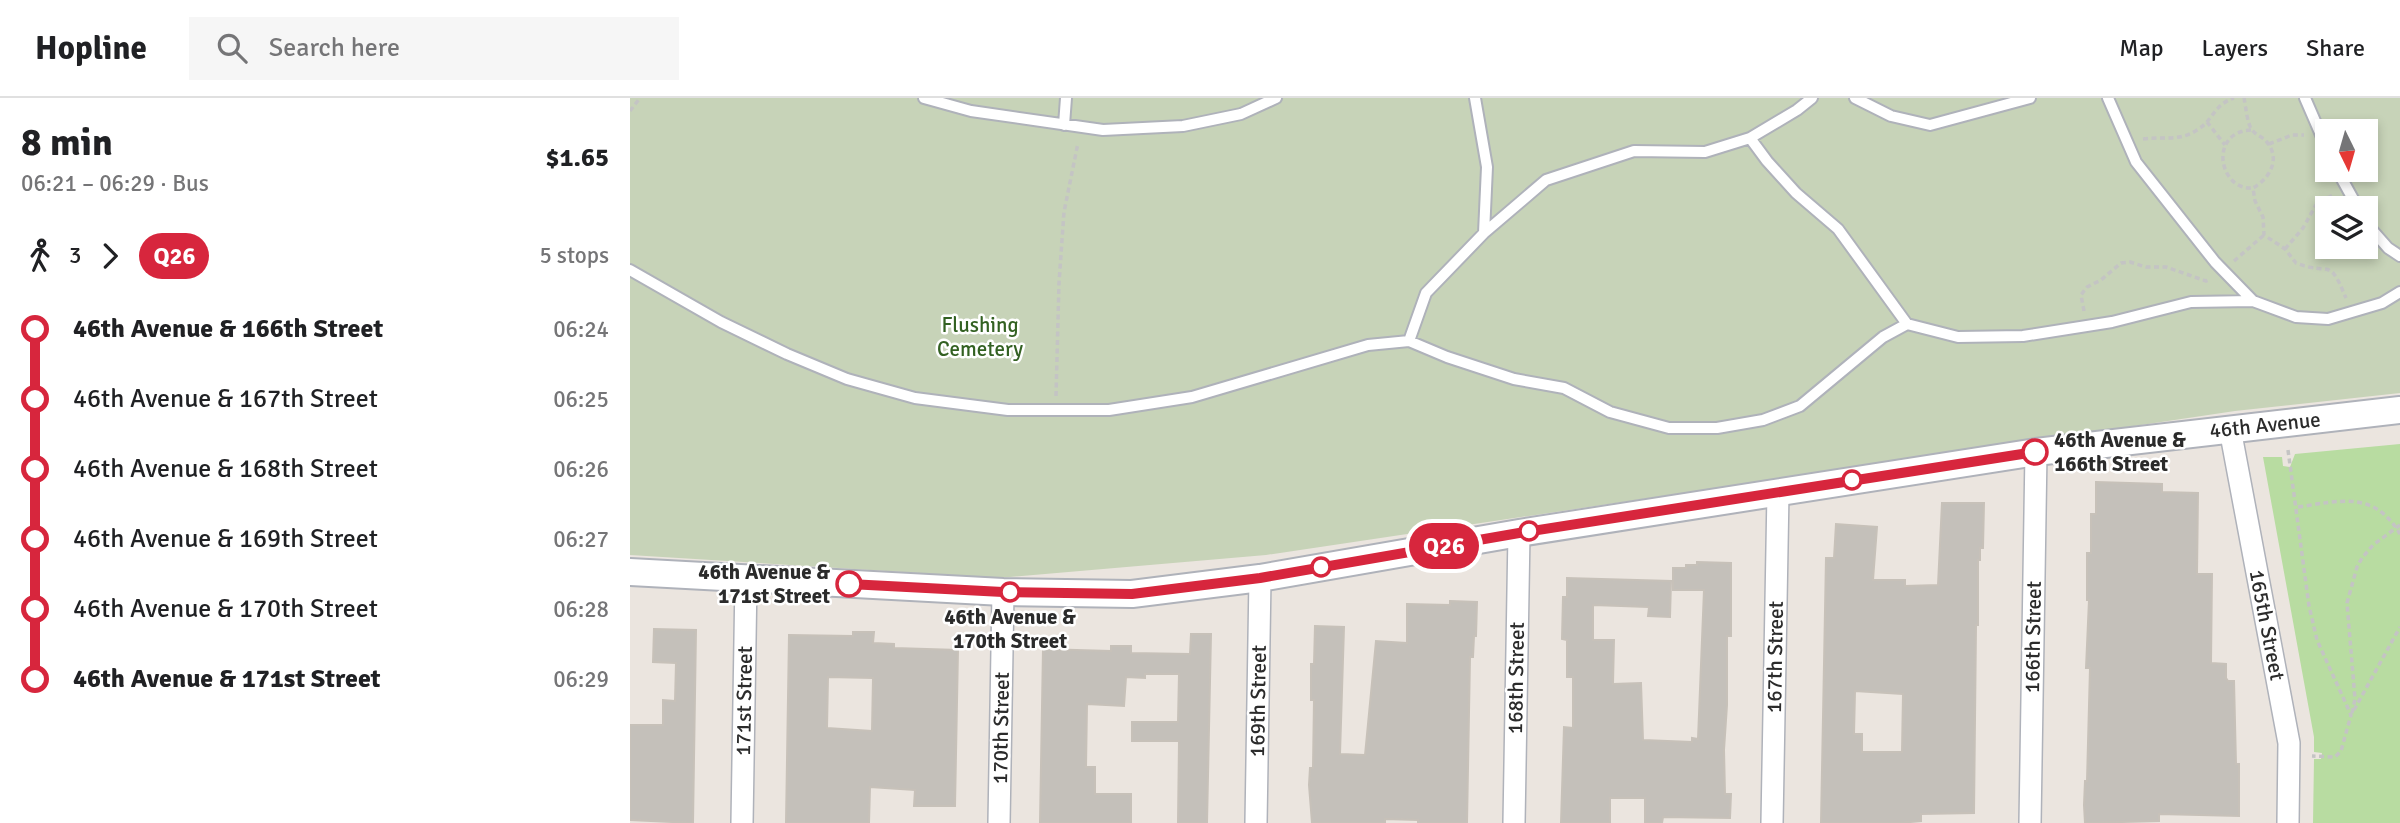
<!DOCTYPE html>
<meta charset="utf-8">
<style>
:root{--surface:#fff;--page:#f6f6f6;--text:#202124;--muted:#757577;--line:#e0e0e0}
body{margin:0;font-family:Signika,sans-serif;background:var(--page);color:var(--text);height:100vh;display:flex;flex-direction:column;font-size:26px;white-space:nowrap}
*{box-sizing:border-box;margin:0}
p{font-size:23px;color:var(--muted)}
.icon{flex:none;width:38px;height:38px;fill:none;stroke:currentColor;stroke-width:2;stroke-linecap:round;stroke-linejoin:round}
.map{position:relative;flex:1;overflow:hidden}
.drawer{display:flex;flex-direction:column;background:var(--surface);width:630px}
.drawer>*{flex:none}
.badge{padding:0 14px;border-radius:23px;font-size:24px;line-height:46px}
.needle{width:46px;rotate:175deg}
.fabs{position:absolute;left:1685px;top:21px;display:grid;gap:14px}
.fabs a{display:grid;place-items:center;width:63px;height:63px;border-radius:0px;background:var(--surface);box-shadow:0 4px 10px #0003;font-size:35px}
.map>.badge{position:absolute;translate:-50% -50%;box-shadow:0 0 0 4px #fff}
.legs{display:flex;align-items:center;gap:10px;height:77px;padding:0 21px;font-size:23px}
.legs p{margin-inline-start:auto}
.summary{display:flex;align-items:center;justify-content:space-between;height:119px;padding:0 21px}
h1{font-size:38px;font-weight:700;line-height:52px}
ul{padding:0 21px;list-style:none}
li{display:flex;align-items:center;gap:24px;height:70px;font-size:26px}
li i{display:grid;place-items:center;width:10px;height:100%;margin:0 9px;background:currentColor}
li i::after{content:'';width:18px;height:18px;margin:-9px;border:5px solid;border-radius:50%;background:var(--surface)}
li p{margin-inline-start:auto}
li:first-child i{background:linear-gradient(#0000 50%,currentColor 0)}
li:last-child i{background:linear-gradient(currentColor 50%,#0000 0)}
header{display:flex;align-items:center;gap:42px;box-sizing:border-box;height:98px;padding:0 35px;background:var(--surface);border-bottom:2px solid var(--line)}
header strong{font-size:33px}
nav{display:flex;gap:38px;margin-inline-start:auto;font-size:24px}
.search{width:490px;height:63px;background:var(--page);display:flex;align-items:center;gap:18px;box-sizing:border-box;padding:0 24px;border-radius:0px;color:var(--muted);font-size:26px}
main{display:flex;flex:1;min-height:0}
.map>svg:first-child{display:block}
.green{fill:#b8dca1}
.cemetery{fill:#c7d3b8;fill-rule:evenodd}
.building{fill:#c4c0ba;stroke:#c7c1b9;stroke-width:2;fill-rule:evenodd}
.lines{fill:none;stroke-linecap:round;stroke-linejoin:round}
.service-casing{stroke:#afb2ba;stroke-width:14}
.minor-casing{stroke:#afb2ba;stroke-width:24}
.tertiary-casing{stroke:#afb2ba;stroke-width:30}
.path{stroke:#c4c4c4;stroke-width:3.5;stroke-dasharray:5 3.5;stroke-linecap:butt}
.service{stroke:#fff;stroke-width:10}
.minor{stroke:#fff;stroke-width:21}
.tertiary{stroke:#fff;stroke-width:26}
.line-1-casing{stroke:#fff;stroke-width:16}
.line-1{stroke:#d7263d;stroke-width:10}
.stop-1-dot{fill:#fff;stroke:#d7263d;stroke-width:3.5}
.labels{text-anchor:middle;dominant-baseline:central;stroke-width:5;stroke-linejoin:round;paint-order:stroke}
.park-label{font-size:21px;fill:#336122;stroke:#fff}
.street-label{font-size:21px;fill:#2b2b2b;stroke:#fff}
.stop-label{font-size:21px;font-weight:bold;fill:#2b2b2b;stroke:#fff;text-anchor:start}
</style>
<header>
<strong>Hopline</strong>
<div class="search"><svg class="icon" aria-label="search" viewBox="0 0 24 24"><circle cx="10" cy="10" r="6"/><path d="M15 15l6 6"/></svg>Search here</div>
<nav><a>Map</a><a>Layers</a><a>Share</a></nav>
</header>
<main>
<section class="drawer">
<div class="summary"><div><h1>8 min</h1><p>06:21 – 06:29 · Bus</p></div><b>$1.65</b></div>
<div class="legs"><svg class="icon" aria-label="walk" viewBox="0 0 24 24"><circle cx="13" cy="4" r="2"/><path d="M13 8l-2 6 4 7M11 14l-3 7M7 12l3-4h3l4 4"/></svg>3<svg class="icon" aria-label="forward" viewBox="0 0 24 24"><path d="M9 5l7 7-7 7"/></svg><b class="badge" style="background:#d7263d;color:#fff">Q26</b><p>5 stops</p></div>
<ul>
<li><i style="color:#d7263d"></i><b>46th Avenue &amp; 166th Street</b><p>06:24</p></li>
<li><i style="color:#d7263d"></i><span>46th Avenue &amp; 167th Street</span><p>06:25</p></li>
<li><i style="color:#d7263d"></i><span>46th Avenue &amp; 168th Street</span><p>06:26</p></li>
<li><i style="color:#d7263d"></i><span>46th Avenue &amp; 169th Street</span><p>06:27</p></li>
<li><i style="color:#d7263d"></i><span>46th Avenue &amp; 170th Street</span><p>06:28</p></li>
<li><i style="color:#d7263d"></i><b>46th Avenue &amp; 171st Street</b><p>06:29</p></li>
</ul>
</section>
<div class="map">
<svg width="1770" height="725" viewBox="0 0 1770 725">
<rect width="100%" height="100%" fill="#ebe5df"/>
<path class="green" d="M 1770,346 L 1770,725 L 1683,725 L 1684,661 L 1691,661 L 1692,655 L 1684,654 L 1684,639 L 1633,359 L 1652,359 L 1653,368 L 1660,369 L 1665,356 Z"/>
<path class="cemetery" d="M 0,0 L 1770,0 L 1770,295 L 1605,313 L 636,457 L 369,480 L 0,457 ZM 1698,33 L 1736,33 L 1736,72 L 1698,72 ZM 1698,110 L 1736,110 L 1736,149 L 1698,149 Z"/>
<path class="building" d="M 1466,384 L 1532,386 L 1532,394 L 1568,395 L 1567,476 L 1582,476 L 1581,565 L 1596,566 L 1596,580 L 1598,583 L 1604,583 L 1606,666 L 1609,666 L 1609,718 L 1529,716 L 1529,723 L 1455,725 L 1454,707 L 1455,683 L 1457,683 L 1460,570 L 1456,570 L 1459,502 L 1457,502 L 1457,455 L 1461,455 L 1461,416 L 1466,416 Z
M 1312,405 L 1354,405 L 1353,450 L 1350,450 L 1350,462 L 1348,462 L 1348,527 L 1346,527 L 1344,715 L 1291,716 L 1291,723 L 1270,725 L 1191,725 L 1196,460 L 1204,460 L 1206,426 L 1247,429 L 1243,482 L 1275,482 L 1275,488 L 1308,487 ZM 1225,593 L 1273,596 L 1272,654 L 1232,654 L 1232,636 L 1224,636 Z
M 1067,464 L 1101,465 L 1101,538 L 1097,538 L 1097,607 L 1094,652 L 1095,696 L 1101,696 L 1100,720 L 1033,719 L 1032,725 L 1015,725 L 1015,700 L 980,700 L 980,725 L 931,725 L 934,629 L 943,630 L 943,579 L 937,579 L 937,542 L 932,541 L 933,499 L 937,499 L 937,480 L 1041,483 L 1040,519 L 1018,518 L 1019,509 L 963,507 L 963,542 L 984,542 L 983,586 L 1011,585 L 1013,642 L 1062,644 L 1062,640 L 1068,641 L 1074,492 L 1043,492 L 1043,470 L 1056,470 L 1056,467 L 1067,467 Z
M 820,503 L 847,504 L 846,538 L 844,538 L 843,559 L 840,559 L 837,725 L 788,725 L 788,722 L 755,721 L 755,725 L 682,725 L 679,687 L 680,670 L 683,670 L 684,602 L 681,602 L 681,566 L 684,566 L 685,528 L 714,529 L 710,656 L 735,657 L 746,543 L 777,545 L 777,506 L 820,507 Z
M 24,531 L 66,532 L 63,725 L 0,722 L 0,627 L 33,627 L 33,602 L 45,603 L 46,565 L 23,564 Z
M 223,534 L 244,534 L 243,545 L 264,546 L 264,550 L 328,552 L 325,708 L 284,708 L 285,692 L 240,689 L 239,725 L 156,725 L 159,537 L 223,538 ZM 198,579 L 243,580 L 242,633 L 197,630 Z
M 561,536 L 581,536 L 577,725 L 548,725 L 549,643 L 502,643 L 502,624 L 548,624 L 549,576 L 515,576 L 515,580 L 496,579 L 494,608 L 457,606 L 456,669 L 465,669 L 465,696 L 501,696 L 501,725 L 410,725 L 413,551 L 481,553 L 481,548 L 501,548 L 501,555 L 560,556 Z"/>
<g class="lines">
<defs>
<path id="service" d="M 294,0 L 341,13 L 473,32 L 553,28 L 611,16 L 646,0
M 845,0 L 857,69 L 854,135
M 1225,0 L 1261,18 L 1300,27 L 1400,0
M 1478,0 L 1506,64 L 1585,164 L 1623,203
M 1675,0 L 1698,53
M 434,27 L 436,0
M 1120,40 L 1137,63 L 1166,95 L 1208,131 L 1277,226
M 1707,72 L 1728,110
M 1736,125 L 1758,150 L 1770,158
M 0,172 L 91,224 L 157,256 L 217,281 L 285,300 L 378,312 L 479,312 L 562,299 L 738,247 L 779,243 L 817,259 L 884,281 L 934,290 L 980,314 L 1039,330 L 1087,330 L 1133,322 L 1170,308 L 1253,239 L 1277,226 L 1328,239 L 1393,238 L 1482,224 L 1561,204 L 1623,203 L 1666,219 L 1698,221 L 1752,205 L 1770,194
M 779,243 L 796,195 L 854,135 L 916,82 L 1004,53 L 1075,54 L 1120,40 L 1167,12 L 1182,0"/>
<path id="minor" d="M 1600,331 L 1659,645 L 1658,725
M 112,725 L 116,481
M 369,725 L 373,494
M 626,725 L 630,480
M 884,725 L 889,435
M 1142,725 L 1148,394
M 1400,725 L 1406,354"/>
<path id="tertiary" d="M 0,474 L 373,494 L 502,496 L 630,480 L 889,435 L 1406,354 L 1770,312"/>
</defs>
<use href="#service" class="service-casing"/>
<use href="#minor" class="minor-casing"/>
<use href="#tertiary" class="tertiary-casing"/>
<path class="path" d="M 1614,0 C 1616,9 1617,27 1623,33 C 1626,37 1633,39 1636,43 C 1652,61 1639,81 1623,90 L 1625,103 L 1633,119 L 1634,137 L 1655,151 L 1666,165 C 1702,179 1698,157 1716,200
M 0,13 L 10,0
M 1577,24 L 1595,47
M 1621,32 C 1578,34 1589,93 1623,90
M 1513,41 C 1532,38 1549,44 1567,32 C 1584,22 1583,7 1604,0
M 1639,46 L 1662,37 L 1674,37
M 1655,151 L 1673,130 L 1687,105 L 1703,97
M 1604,163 L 1634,137
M 1454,213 L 1451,197 L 1457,189 L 1471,182 L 1491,165 L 1500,164 L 1516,169 L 1536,169 L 1576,183 L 1579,182
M 426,298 L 429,185 L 434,114 L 448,45
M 1658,352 L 1679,508 L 1687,542 L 1721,617 L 1711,653 L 1705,659 L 1682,658
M 1668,409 C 1710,403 1744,392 1770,436
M 1724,612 L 1770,529
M 1722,615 L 1725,601 L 1717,505 L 1727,469 L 1732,460 L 1743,447 L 1770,427"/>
<use href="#service" class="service"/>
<use href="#minor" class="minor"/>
<use href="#tertiary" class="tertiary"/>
</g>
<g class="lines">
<defs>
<path id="line-1" d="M 219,486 L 373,494 L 502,496 L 630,480 L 889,435 L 1405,354"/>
</defs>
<use href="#line-1" class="line-1-casing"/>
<use href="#line-1" class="line-1"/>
</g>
<g class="stop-1-dot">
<circle cx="1405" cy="354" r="12"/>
<circle cx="1222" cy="382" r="9"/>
<circle cx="899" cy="433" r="9"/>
<circle cx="691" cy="469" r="9"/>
<circle cx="219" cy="486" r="12"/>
<circle cx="380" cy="494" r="9"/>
</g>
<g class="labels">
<g class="park-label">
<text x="350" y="227">Flushing<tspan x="350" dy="24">Cemetery</tspan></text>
</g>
<g class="street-label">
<text transform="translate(1635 327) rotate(-6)">46th Avenue</text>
<text transform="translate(1637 527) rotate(79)">165th Street</text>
<text transform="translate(1403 539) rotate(-89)">166th Street</text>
<text transform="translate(1145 559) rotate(-89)">167th Street</text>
<text transform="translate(886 580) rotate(-89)">168th Street</text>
<text transform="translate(114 603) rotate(-89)">171st Street</text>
<text transform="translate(628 603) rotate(-89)">169th Street</text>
<text transform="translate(371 630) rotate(-89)">170th Street</text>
</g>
<g class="stop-label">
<text x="1424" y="342">46th Avenue &amp;<tspan x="1424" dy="24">166th Street</tspan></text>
<text x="200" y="474" text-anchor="end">46th Avenue &amp;<tspan x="200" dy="24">171st Street</tspan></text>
<text x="380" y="519" text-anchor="middle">46th Avenue &amp;<tspan x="380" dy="24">170th Street</tspan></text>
</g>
</g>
</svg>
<div class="fabs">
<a><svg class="needle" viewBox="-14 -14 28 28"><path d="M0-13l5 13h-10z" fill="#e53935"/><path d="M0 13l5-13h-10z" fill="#757577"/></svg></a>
<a><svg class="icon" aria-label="layers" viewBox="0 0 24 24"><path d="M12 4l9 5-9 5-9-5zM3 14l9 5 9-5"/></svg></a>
</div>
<b class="badge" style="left:814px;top:448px;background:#d7263d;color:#fff">Q26</b>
</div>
</main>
